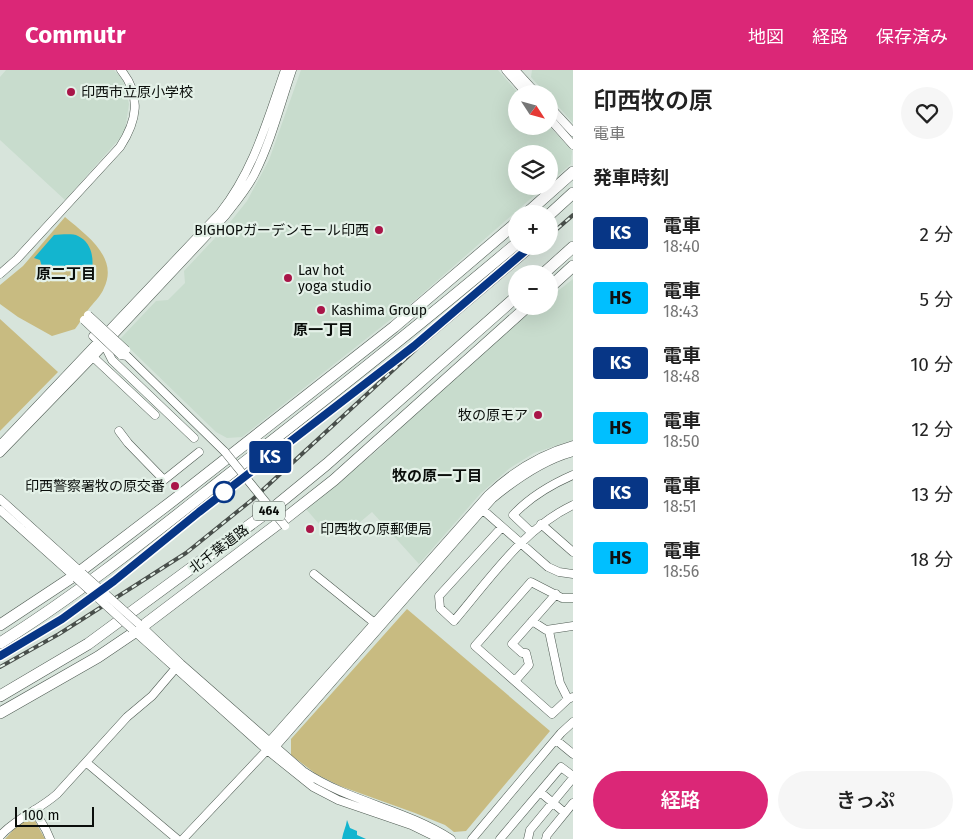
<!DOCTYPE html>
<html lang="ja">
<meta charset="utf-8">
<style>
:root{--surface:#fff;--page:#f6f6f6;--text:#222;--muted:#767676;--accent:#db2777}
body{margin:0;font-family:"Fira Sans","Noto Sans JP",sans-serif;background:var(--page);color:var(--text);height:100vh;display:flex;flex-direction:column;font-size:19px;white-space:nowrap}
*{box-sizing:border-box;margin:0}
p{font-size:16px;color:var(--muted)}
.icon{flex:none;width:28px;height:28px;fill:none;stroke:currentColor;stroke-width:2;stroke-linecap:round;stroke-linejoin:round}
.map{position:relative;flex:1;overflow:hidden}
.side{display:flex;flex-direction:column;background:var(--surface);width:400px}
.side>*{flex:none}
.badge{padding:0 10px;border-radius:4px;font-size:18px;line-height:32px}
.needle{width:32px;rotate:126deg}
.fabs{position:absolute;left:508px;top:15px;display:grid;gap:10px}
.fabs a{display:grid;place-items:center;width:50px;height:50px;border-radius:50%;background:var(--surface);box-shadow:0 5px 20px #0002;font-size:25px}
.scale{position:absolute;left:15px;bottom:12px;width:79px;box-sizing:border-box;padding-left:5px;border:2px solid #0a0e0b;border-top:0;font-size:14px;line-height:18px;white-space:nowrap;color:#0a0e0b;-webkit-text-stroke:4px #e4f1e8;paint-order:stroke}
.map>.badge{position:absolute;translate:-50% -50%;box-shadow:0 0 0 2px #fff}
h2{padding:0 20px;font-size:19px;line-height:45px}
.round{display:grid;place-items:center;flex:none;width:52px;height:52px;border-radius:26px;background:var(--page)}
.head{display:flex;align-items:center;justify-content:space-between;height:85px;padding:0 20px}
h1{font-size:24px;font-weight:600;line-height:38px}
.button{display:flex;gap:10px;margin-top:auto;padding:10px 20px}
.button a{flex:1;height:58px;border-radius:30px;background:var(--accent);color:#fff;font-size:20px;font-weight:600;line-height:58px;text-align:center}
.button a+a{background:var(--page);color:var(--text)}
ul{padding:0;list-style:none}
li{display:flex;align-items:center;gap:15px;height:65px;padding:0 20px}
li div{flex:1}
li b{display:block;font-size:19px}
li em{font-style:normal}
li .badge{min-width:55px;font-weight:700;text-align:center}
header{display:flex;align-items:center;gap:30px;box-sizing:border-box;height:70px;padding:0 25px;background:var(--accent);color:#fff}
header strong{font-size:24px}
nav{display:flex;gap:28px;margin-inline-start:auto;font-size:18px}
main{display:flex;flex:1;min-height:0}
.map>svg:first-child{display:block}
.built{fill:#c8dccd}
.green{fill:#c8bb81}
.water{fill:#13b5cf}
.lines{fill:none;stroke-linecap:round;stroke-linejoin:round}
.minor-casing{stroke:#4f5b53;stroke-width:9}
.highway-casing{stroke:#4f5b53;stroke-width:12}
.minor{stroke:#fff;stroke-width:8}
.highway{stroke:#fff;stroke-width:11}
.rail-casing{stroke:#494f4b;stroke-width:4}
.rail{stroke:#e4f1e8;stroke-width:2;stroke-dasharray:5.5;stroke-linecap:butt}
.minor-bridge-casing{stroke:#4f5b53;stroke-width:9;stroke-linecap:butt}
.minor-bridge{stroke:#fff;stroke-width:8}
.line-casing{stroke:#fff;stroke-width:11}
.line{stroke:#073686;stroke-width:8}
.poi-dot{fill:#a91548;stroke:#e4f1e8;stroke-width:2}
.stop-dot{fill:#fff;stroke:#073686;stroke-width:2.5}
.labels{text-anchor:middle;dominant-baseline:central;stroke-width:4.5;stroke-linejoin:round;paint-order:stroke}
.shield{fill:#e4f1e8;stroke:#4b524d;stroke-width:1}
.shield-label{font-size:12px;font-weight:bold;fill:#0a0e0b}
.poi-label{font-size:14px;fill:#0a0e0b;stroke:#e4f1e8;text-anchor:start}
.street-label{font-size:14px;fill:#0a0e0b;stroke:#e4f1e8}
.neighbourhood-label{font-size:15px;font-weight:bold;fill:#0a0e0b;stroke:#e4f1e8}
</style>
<header>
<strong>Commutr</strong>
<nav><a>地図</a><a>経路</a><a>保存済み</a></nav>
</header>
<main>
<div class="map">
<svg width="573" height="769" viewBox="0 0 573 769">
<rect width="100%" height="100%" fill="#d7e4db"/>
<path class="built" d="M 6,0 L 114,0 L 123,10 L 129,34 L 125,60 L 121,67 L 65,130 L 0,70 L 0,7 Z
M 301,0 L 498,0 L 519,24 L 516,24 L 516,56 L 549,56 L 572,81 L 571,94 L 549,113 L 549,84 L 516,84 L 516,116 L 545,116 L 414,231 L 242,367 L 227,368 L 216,362 L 120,269 L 156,231 L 168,230 L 185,213 L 184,201 L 231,151 L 247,131 L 269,90 Z
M 532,0 L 573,0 L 573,53 L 549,26 L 549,24 L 546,24 L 531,7 Z
M 573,209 L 573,370 L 534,383 L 510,398 L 481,423 L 419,494 L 372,442 L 359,453 L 341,461 L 326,462 L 306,439 L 379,379 L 434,324 L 493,272 L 539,236 L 549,236 L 549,228 Z"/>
<path class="green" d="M 65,147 C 86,165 119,187 104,218 C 101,226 93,233 88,240 C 83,246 80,253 75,259 L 52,266 L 18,247 L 0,234 L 0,215 L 23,196 Z
M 0,249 L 58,302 L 0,361 Z
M 407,539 L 550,661 L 466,761 L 454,762 L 445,755 L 415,743 L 340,716 L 316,704 L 291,685 L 291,669 Z
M 31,748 L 34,749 L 45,769 L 5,769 L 18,755 Z"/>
<path class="water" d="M 54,165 C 60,165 72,163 78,166 C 91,172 94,187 92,200 L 42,197 L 40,190 L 34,188 Z
M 347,750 L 350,758 L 357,761 L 357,765 L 366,769 L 342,769 C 343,762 346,757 347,750 Z"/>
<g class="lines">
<defs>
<path id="minor" d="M 506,0 L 527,24
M 515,0 L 537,24
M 549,36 L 573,62
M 549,48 L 573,75
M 0,204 L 17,189 L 120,77 C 137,51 142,26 121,0
M 93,266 L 107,280 L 112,290 L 194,368
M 91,285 L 155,345
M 121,285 L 127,286 L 225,382
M 119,361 L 128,373 L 164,410 L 199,382
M 0,375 L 220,143 C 254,100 267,51 285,0
M 0,383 L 93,287 L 225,146 C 235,133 246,120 254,105 C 271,72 280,35 292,0
M 0,429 L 82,503
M 0,440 L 76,508
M 483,440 L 548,497 L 559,502 L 573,504
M 541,454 L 573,482
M 502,457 L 439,526 L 440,538 L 454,551 C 489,510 524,458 573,435
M 532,463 L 513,445 C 530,427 550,415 573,405
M 314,504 L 377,555
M 573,528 L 562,528 L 531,512 L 475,576 L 552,644 L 568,629 L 573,627
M 532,551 L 546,560 L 573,556
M 140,555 L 181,594 L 303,701 C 349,732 405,739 451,769
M 132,559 L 267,680 L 313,717 L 338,730 L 411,755 L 440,769
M 549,561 L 560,613 L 568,629
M 515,611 L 529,595 L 526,583 L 522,583 L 512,574 L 556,524
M 556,670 L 573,684
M 267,680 L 275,677 L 492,429 C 516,409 543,390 573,382
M 87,693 L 177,769
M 540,722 L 565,743
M 34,740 L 46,760 L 50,769
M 0,766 C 16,748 39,740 57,724 L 127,647 L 152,626 L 175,599
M 183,769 L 267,680 L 269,672 L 488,425 C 512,402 541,384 573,375
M 472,769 L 561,663 L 573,652
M 500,769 L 561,697 L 573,706
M 528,769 L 530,760 L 573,708
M 546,769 L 547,765 L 573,733"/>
<path id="highway" d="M 526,144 L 573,102
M 549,145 L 573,123
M 543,204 L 573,177
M 549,218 L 573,196
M 0,555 L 74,506 L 175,429 L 394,257 L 516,153
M 0,573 C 77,525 148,468 219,412 C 320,334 419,256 516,174
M 0,626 L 88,574 L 277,435 L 327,394 L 516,227
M 0,643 L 98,587 L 135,562 L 287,447 L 334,410 L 528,236"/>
</defs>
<use href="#minor" class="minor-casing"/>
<use href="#highway" class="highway-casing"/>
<use href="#minor" class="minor"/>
<use href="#highway" class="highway"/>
<defs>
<path id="rail" d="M 549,166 L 573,145
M 0,586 L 35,566 L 85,533 L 199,442 L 385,298
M 0,597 L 59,564 L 186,483 L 253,429 L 416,279 L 537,176"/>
</defs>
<use href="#rail" class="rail-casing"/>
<use href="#rail" class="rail"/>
<defs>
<path id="minor-bridge" d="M 88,245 L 126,280
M 84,250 L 121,285
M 225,382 L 285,456
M 82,503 L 139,554
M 76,508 L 132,559"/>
</defs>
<use href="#minor-bridge" class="minor-bridge-casing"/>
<use href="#minor-bridge" class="minor-bridge"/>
</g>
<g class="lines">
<defs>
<path id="line" d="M 0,586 L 62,549 L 114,511 L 199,442 L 414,276 L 531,176"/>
</defs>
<use href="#line" class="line-casing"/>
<use href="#line" class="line"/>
</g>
<g class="poi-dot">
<circle cx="71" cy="22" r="5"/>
<circle cx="379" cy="160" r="5"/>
<circle cx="288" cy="208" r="5"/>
<circle cx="321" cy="240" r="5"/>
<circle cx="538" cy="345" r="5"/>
<circle cx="175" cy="416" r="5"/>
<circle cx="310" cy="459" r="5"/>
</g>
<circle class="stop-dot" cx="224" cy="422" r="10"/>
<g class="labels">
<rect class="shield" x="253" y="431.5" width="32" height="19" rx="4"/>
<g class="shield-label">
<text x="269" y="441">464</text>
</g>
<g class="poi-label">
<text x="81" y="22">印西市立原小学校</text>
<text x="369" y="160" text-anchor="end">BIGHOPガーデンモール印西</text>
<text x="298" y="200">Lav hot<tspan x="298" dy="16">yoga studio</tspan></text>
<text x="331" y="240">Kashima Group</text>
<text x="528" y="345" text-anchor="end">牧の原モア</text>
<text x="165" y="416" text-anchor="end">印西警察署牧の原交番</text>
<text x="320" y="459">印西牧の原郵便局</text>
</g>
<g class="street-label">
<text transform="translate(219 479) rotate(-37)">北千葉道路</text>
</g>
<g class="neighbourhood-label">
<text x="66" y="204">原二丁目</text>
<text x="323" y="260">原一丁目</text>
<text x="437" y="406">牧の原一丁目</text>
</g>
</g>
</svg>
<div class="fabs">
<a><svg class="needle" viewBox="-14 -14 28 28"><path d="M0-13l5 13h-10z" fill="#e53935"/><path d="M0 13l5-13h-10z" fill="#767676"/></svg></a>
<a><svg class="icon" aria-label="layers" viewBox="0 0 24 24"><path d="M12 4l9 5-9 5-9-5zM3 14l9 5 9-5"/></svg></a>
<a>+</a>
<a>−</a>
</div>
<div class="scale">100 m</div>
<b class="badge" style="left:270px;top:387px;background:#073686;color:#fff">KS</b>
</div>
<section class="side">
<div class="head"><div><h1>印西牧の原</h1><p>電車</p></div><a class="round"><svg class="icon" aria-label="heart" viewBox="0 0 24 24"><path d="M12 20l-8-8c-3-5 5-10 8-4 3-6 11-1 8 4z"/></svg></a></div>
<h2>発車時刻</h2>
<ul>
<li><span class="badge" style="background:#073686;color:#fff">KS</span><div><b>電車</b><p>18:40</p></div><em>2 分</em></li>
<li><span class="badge" style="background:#00bfff;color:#111">HS</span><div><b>電車</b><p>18:43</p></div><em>5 分</em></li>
<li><span class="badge" style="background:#073686;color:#fff">KS</span><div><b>電車</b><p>18:48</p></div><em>10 分</em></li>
<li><span class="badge" style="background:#00bfff;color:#111">HS</span><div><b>電車</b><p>18:50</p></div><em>12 分</em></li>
<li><span class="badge" style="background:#073686;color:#fff">KS</span><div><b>電車</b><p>18:51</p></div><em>13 分</em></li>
<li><span class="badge" style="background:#00bfff;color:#111">HS</span><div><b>電車</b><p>18:56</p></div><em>18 分</em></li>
</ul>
<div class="button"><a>経路</a><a>きっぷ</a></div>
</section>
</main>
